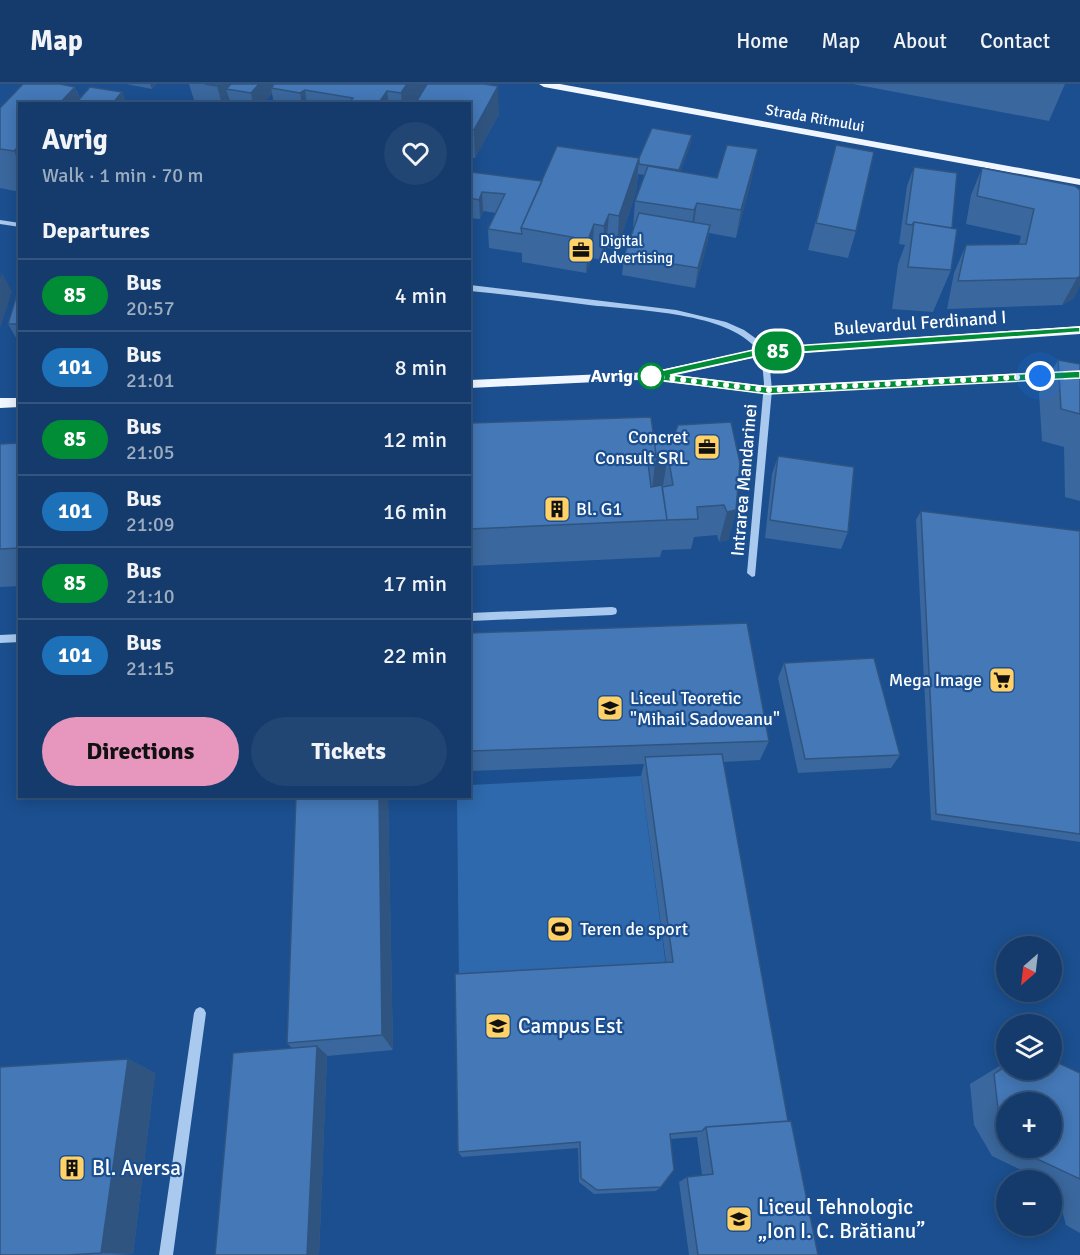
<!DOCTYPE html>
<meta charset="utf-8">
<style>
:root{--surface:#143b6b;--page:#214673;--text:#f1f3f6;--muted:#9dadc1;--line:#33557e;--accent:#e797bd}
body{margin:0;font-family:Signika,sans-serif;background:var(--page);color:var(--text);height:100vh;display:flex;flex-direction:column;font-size:22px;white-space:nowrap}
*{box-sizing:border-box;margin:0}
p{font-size:20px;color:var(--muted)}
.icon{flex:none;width:33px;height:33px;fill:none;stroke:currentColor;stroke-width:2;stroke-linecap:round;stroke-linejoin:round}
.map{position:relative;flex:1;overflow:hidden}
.drawer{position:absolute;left:18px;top:18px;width:453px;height:696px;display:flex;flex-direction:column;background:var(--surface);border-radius:0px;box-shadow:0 3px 15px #0003,0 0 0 2px var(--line)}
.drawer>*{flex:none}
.badge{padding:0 12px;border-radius:20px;font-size:21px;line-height:39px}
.needle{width:39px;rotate:208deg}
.controls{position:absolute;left:996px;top:852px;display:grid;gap:12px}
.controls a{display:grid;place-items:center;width:66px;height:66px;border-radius:50%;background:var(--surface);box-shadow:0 3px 15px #0003,0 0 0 2px var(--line);font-size:30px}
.you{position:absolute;width:30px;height:30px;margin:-15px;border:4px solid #fff;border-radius:50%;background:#1a73e8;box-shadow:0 0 0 9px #1a73e833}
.map>.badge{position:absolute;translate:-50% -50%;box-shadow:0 0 0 3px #fff}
h2{padding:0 24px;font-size:22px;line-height:54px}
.round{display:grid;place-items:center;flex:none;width:63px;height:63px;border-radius:32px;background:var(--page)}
.summary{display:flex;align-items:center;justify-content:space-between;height:102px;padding:0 24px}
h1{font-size:28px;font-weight:800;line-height:45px}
.button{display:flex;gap:12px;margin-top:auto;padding:12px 24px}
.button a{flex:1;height:69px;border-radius:36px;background:var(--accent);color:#111;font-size:24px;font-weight:800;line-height:69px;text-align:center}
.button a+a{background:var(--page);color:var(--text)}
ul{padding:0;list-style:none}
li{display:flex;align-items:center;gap:18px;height:72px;padding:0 24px;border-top:2px solid var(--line)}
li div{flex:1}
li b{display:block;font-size:22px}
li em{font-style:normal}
li .badge{min-width:66px;font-weight:700;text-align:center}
header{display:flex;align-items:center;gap:36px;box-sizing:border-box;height:84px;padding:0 30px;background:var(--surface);border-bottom:2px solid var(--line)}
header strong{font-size:28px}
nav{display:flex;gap:33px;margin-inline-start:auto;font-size:21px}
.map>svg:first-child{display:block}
.green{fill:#2e69ad}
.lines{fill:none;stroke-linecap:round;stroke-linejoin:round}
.minor{fill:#a9c9ee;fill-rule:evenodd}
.major{fill:#f0f6ff;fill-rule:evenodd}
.wall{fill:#3a679d;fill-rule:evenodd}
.shaded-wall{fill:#305480}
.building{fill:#4478b7;stroke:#305480;stroke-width:1.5}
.line{fill:#008d36;stroke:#fff;stroke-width:1.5}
.walk{stroke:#fff;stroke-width:6;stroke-dasharray:0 10.8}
.stop-dot{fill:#fff;stroke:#008d36;stroke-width:3}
.labels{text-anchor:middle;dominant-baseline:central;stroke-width:4.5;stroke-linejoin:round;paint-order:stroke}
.far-street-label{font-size:15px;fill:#fff;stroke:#1b4f8f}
.far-poi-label{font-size:15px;fill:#fff;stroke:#1b4f8f;text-anchor:start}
.street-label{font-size:18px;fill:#fff;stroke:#1b4f8f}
.stop-label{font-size:18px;font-weight:bold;fill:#fff;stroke:#1b4f8f;text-anchor:end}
.poi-label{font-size:18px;fill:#fff;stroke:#1b4f8f;text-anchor:start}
.near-poi-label{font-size:21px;fill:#fff;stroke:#1b4f8f;text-anchor:start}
</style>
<header>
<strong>Map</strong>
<nav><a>Home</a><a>Map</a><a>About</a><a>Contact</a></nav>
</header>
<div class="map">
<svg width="1080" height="1171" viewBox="0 0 1080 1171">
<rect width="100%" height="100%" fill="#1b4f8f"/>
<path class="green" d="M 641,692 L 667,890 L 459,902 L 457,713 L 470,712 L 470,701 Z"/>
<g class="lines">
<path class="minor" d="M 0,136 L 20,139 L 20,143 L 0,140 Z
M 470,201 L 676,226 L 726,238 L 744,246 L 758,256 L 769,275 L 772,306 L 755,492 L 752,493 L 747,489 L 764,300 C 763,287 762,271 753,261 C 721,228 633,226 589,221 C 549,216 510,211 470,207 Z
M 612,523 L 616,524 L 617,527 L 616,530 L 612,531 L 470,537 L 470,529 Z
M 20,550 L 20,558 L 0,559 L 0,551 Z
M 200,923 L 204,925 L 206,929 L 173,1171 L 159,1171 L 194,929 L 196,925 Z"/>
<path class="major" d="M 539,0 L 560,0 L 1080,95 L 1080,101 L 544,3 Z
M 1080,242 L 1080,250 L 762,272 L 676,291 L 768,302 L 1080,286 L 1080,294 L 768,310 L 665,298 L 659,295 L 470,304 L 470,296 L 651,288 L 762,264 Z
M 0,314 L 20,314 L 20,323 L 0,324 Z"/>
</g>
<path class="wall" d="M 126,0 L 156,0 L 152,5 Z
M 189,0 L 426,0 L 426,1 L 499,30 L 475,74 L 470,73 L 470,20 L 274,20 L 272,9 L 263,20 L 230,20 L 229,14 L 224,20 L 210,20 L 194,16 Z
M 853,0 L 1065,0 L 1049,37 Z
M 75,3 L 80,14 L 122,8 L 126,20 L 20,20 L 20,108 L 0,104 L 0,24 Z
M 692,51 L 690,61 L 680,88 L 717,94 L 752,93 L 736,154 L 709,149 L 707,160 L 695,204 L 622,191 L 624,172 L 634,145 L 633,144 L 635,117 L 645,91 L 638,90 L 636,108 L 617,165 L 606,164 L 602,176 L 592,174 L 586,189 L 522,178 L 522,169 L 489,164 L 488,145 L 496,129 L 483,127 L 480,135 L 470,134 L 470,90 L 542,97 L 639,74 Z
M 836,61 L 856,147 L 848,174 L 808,166 Z
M 914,83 L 952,144 L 951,186 L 933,228 L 892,225 L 898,180 L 905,161 L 899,160 L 907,102 Z
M 982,84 L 1075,102 L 1080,201 L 1073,215 L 1062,221 L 947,225 L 954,189 L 966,161 L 1019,160 L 1021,152 L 966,140 L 971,111 Z
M 20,200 L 20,259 L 19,259 L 8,240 Z
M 1058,276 L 1080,280 L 1080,417 L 1065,413 L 1064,363 L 1042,357 L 1039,309 Z
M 470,339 L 654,351 L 736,426 L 728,456 L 719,458 L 717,451 L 694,453 L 691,465 L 662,466 L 660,473 L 470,482 Z
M 20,359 L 20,502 L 0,503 L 0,360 Z
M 778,372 L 848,448 L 841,465 L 765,454 L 772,390 Z
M 921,427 L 1080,447 L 1080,758 L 931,736 L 916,436 Z
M 470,549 L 769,657 L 760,676 L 723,678 L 788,1037 L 818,1171 L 689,1171 L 679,1098 L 687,1093 L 702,1091 L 697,1053 L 670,1055 L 661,1103 L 656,1107 L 594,1110 L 579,1098 L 578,1064 L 462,1073 L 458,1068 L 666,878 L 641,692 L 644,680 L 470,687 Z
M 784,579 L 900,671 L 891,684 L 798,689 L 778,594 Z
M 296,712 L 388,712 L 393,966 L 327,972 L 319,1171 L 215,1171 L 292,964 L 287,959 Z
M 128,975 L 155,989 L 133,1170 L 113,1171 L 0,1171 Z
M 1006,978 L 1006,986 L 1080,989 L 1080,1149 L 1066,1141 L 1056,1104 L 1052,1101 L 1052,1096 L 1042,1096 L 992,1072 L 974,1041 L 970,1000 ZM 1006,1018 L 1052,1064 L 1006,1064 Z"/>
<path class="shaded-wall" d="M 150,0 L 156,0 L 152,5 Z
M 219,0 L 242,0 L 226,5 L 229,14 L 224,20 L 222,20 L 217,2 Z
M 259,0 L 280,0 L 271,4 L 272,9 L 263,20 L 253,20 L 251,9 Z
M 407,0 L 426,0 L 428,17 L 426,20 L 402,20 L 401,9 Z
M 498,2 L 499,30 L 475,74 L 474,46 Z
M 75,3 L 82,20 L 59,20 Z
M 305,6 L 307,20 L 302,20 L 300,9 Z
M 387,7 L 389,20 L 378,20 Z
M 122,8 L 126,20 L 112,20 Z
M 692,51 L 690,61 L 677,96 L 679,86 Z
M 20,61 L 20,80 L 14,67 Z
M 758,65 L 752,93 L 736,154 L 741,126 Z
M 639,74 L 636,108 L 617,165 L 619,132 Z
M 482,108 L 483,127 L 480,135 L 479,116 Z
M 697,119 L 693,146 L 690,154 L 694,126 Z
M 609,130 L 606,164 L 602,176 L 604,142 Z
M 594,140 L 592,174 L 586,189 L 588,156 Z
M 710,141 L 707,160 L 695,204 L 698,184 Z
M 2,189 L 12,208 L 0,244 L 0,194 Z
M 1080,192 L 1080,201 L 1073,215 L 1062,221 L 1077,194 Z
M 668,371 L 663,402 L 652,404 L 656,373 Z
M 736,426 L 728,456 L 719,458 L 727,428 Z
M 379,712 L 388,712 L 393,966 L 382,951 Z
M 317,962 L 327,971 L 319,1171 L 307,1171 Z
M 128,975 L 155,989 L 133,1170 L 101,1169 Z"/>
<path class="building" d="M 23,0 L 60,0 L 75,3 L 59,20 L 20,20 L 20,61 L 14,67 L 0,65 L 0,24 Z
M 205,0 L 219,0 L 217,2 Z
M 231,0 L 259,0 L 251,9 L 226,5 Z
M 274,0 L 407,0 L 401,9 L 387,7 L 378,20 L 353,20 L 349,19 L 353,14 L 305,6 L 300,9 L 271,4 Z
M 427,0 L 484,0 L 498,2 L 474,46 L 470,45 L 470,20 L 415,20 Z
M 90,3 L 122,8 L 112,20 L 75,20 Z
M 652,44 L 692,51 L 679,86 L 639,80 L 639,74 Z
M 727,61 L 758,65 L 741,126 L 697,119 L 694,126 L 635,117 L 648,82 L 717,94 Z
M 836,61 L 874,68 L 856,147 L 816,139 Z
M 557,62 L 639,74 L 619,132 L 609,130 L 604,142 L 594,140 L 588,156 L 521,144 Z
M 914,83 L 957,89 L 952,144 L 914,138 L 912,141 L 906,140 Z
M 982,84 L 1075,102 L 1080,106 L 1080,192 L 1077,194 L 958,197 L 966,161 L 1026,160 L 1034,125 L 977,112 Z
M 471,88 L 542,97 L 521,144 L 522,150 L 488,145 L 505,110 L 482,108 L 479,116 L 470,114 L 470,90 Z
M 639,129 L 710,141 L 698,184 L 624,172 Z
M 914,138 L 957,145 L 951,186 L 908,183 Z
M 20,200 L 20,240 L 8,240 Z
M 1058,276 L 1080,280 L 1080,330 L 1061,325 Z
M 651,333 L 656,370 L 647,371 L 651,403 L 662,401 L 667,436 L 470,445 L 470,339 Z
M 731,338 L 740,379 L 736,426 L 727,428 L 724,421 L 697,423 L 698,435 L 667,436 L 662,403 L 673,401 L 668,371 L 656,373 L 654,351 L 675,349 L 678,341 Z
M 20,359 L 20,464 L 0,465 L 0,360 Z
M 778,372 L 854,383 L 848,448 L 770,436 Z
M 921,427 L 1080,447 L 1080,750 L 936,730 Z
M 747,539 L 769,657 L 470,667 L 470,549 Z
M 874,574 L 900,671 L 805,675 L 784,579 Z
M 722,670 L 788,1037 L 706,1043 L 702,1047 L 670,1050 L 674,1086 L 661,1103 L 597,1106 L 581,1094 L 580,1058 L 458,1068 L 455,890 L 673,878 L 645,673 Z
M 296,712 L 379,712 L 382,951 L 287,959 Z
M 317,962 L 307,1171 L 215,1171 L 233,969 Z
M 128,975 L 101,1169 L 67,1171 L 0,1171 L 0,983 Z
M 1052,976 L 1080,989 L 1080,1095 L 1018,1066 L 1017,1064 L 1052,1064 L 1052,1018 L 1006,1018 L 1006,1046 L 999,1033 L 994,990 L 1006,982 L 1006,986 L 1052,986 Z
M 791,1037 L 818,1171 L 698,1171 L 687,1093 L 713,1090 L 706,1043 Z"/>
<path class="line" d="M 1080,243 L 1080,248 L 762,271 L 670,291 L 768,303 L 1080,287 L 1080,294 L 768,310 L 651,295 L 646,292 L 651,289 L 762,264 Z"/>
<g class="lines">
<path class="walk" d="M 651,292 L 768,306 L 1040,292"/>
</g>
<defs>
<symbol id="office-square" viewBox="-11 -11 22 22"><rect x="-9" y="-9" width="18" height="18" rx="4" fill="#ffd166" stroke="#1b4f8f"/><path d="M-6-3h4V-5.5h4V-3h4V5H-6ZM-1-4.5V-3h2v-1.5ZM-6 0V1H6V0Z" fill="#111"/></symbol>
<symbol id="building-square" viewBox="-11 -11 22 22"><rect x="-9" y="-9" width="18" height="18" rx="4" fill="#ffd166" stroke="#1b4f8f"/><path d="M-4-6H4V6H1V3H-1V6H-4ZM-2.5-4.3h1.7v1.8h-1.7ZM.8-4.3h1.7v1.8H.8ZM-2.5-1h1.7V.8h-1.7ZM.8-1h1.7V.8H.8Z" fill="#111"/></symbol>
<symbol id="supermarket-square" viewBox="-11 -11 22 22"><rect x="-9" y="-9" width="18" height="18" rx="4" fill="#ffd166" stroke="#1b4f8f"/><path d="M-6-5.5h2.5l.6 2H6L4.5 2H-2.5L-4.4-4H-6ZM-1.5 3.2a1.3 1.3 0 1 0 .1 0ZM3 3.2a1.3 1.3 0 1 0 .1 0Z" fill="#111"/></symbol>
<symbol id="school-square" viewBox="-11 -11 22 22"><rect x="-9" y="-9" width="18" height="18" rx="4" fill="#ffd166" stroke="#1b4f8f"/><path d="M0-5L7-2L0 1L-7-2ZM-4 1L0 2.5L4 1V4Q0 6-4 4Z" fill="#111"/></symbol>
<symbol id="stadium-square" viewBox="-11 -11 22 22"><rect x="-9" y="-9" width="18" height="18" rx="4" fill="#ffd166" stroke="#1b4f8f"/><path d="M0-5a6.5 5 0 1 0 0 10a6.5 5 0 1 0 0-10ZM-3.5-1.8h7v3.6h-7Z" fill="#111"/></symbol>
</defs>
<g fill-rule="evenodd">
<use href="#office-square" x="566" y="151" width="30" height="30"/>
<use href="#office-square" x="692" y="348" width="30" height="30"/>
<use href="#building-square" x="542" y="410" width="30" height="30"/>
<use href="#supermarket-square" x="987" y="581" width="30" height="30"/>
<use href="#school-square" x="595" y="609" width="30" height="30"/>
<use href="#stadium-square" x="545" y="830" width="30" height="30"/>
<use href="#school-square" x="483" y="927" width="30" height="30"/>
<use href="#building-square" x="57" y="1069" width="30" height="30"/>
<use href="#school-square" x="724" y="1120" width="30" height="30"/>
</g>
<circle class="stop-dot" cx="651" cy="292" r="12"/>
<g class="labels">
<g class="far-street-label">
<text transform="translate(815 34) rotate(10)">Strada Ritmului</text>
</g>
<g class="far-poi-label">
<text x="600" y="157">Digital<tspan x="600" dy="17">Advertising</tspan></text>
</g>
<g class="street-label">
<text transform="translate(920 239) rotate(-4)">Bulevardul Ferdinand I</text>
<text transform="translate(744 396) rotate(-85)">Intrarea Mandarinei</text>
</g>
<g class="stop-label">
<text x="633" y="292">Avrig</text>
</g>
<g class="poi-label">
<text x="688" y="353" text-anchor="end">Concret<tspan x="688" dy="21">Consult SRL</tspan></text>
<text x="576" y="425">Bl. G1</text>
<text x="982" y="596" text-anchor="end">Mega Image</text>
<text x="630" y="614">Liceul Teoretic<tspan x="630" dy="21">"Mihail Sadoveanu"</tspan></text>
<text x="580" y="845">Teren de sport</text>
</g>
<g class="near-poi-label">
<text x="518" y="942">Campus Est</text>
<text x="92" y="1084">Bl. Aversa</text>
<text x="758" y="1123">Liceul Tehnologic<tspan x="758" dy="24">„Ion I. C. Brătianu”</tspan></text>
</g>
</g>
</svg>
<div class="controls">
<a><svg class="needle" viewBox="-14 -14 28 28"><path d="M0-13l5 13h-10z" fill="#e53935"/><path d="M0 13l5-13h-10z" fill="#9dadc1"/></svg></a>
<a><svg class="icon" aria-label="layers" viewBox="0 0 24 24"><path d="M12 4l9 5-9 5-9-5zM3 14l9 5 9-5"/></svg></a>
<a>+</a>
<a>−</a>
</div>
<div class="you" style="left:1040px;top:292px"></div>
<b class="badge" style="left:778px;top:267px;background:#008d36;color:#fff">85</b>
<section class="drawer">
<div class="summary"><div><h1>Avrig</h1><p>Walk · 1 min · 70 m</p></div><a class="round"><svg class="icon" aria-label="heart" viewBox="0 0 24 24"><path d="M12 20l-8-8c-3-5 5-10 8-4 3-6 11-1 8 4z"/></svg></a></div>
<h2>Departures</h2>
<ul>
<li><span class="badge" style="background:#008d36;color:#fff">85</span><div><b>Bus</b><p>20:57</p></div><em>4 min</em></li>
<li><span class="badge" style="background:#1d71b8;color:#fff">101</span><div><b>Bus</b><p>21:01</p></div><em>8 min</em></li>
<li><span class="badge" style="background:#008d36;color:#fff">85</span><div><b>Bus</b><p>21:05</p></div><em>12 min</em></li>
<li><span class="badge" style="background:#1d71b8;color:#fff">101</span><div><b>Bus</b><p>21:09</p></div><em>16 min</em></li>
<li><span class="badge" style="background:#008d36;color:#fff">85</span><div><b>Bus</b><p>21:10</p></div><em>17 min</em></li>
<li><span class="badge" style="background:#1d71b8;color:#fff">101</span><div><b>Bus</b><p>21:15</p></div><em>22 min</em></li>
</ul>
<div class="button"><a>Directions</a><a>Tickets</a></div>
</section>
</div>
